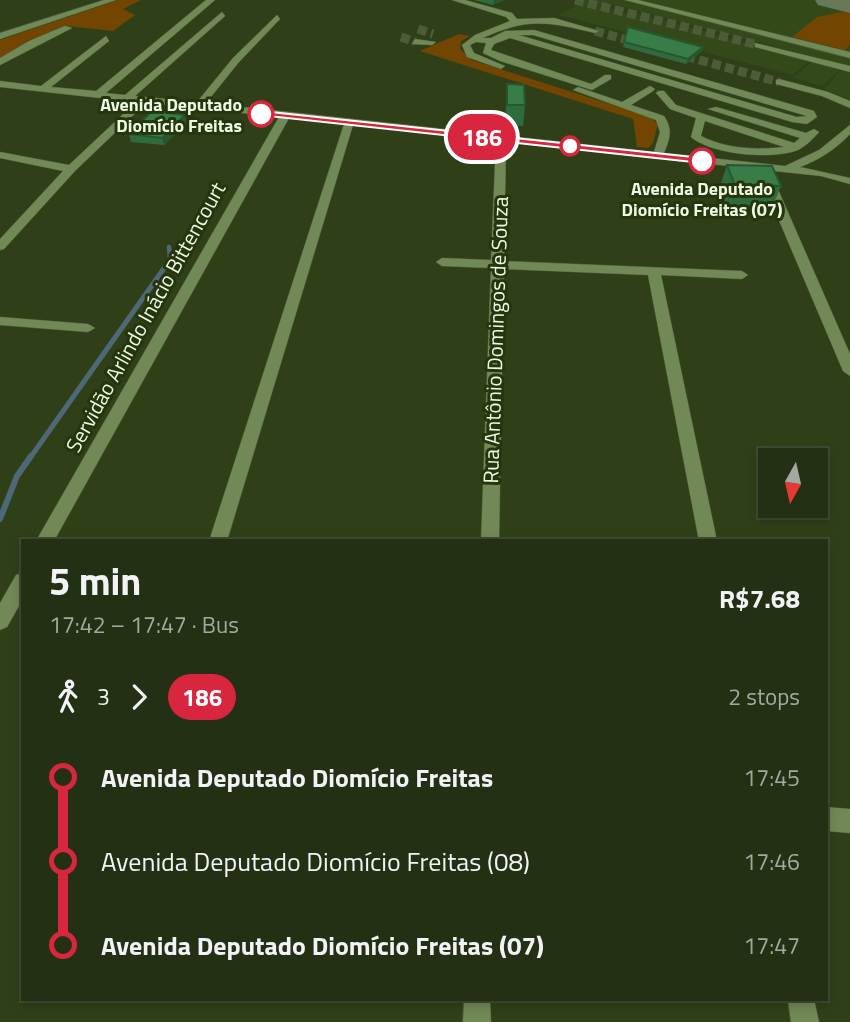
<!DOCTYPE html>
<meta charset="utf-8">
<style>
:root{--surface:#233013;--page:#2f3c21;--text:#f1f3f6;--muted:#a3a9a0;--line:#404b33}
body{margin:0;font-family:"Titillium Web",sans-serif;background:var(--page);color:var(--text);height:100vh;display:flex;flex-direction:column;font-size:26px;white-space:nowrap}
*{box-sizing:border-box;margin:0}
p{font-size:23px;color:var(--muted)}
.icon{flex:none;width:38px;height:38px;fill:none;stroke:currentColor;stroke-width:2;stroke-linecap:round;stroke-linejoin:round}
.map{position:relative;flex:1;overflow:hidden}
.details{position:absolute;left:21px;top:539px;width:807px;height:462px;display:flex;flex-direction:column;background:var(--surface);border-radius:0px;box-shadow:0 4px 10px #0003,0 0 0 2px var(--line)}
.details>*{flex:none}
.badge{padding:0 14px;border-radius:23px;font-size:24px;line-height:46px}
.needle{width:46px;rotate:188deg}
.controls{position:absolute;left:758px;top:448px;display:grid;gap:14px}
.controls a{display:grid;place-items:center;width:70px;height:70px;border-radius:0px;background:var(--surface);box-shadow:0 4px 10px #0003,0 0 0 2px var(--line);font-size:35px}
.map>.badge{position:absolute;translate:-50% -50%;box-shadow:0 0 0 4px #fff}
.legs{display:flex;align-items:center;gap:10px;height:77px;padding:0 28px;font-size:23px}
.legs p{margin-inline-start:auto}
.head{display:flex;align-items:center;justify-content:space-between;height:119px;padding:0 28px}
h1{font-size:38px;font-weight:700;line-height:52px}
ul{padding:0 28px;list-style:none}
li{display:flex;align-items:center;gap:24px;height:84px;font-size:26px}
li i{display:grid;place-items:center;width:10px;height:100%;margin:0 9px;background:currentColor}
li i::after{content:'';width:18px;height:18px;margin:-9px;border:5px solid;border-radius:50%;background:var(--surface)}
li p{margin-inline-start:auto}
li:first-child i{background:linear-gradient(#0000 50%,currentColor 0)}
li:last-child i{background:linear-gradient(currentColor 50%,#0000 0)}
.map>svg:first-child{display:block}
.built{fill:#34491a}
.green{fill:#724500}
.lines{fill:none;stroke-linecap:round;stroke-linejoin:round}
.stream-far2{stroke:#4e6976;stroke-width:4.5}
.stream-far1{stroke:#4e6976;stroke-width:5}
.stream{stroke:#4e6976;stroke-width:6}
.taxiway{fill:#697856;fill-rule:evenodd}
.minor-tunnel{stroke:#4c5c37;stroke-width:9;stroke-dasharray:9 4.5;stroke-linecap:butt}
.minor-casing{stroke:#4d5e39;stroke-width:1}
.minor{fill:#718857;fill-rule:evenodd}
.wall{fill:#306b3d}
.shaded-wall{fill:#275732}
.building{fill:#387c47;stroke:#275732;stroke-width:2}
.line-1{fill:#d7263d;stroke:#fff;stroke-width:2}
.stop-1-dot{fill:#fff;stroke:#d7263d;stroke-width:3.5}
.labels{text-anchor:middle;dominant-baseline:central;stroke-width:6;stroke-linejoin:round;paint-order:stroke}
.far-stop-label{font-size:18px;font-weight:bold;fill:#edf9e2;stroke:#25360e;text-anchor:end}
.street-label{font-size:21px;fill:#edf9e2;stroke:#25360e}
</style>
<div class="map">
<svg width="850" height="1022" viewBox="0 0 850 1022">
<rect width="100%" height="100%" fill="#2f4019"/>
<path class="built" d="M 577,0 L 850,0 L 850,99 L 824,89 L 846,65 L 609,3 L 602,8 L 633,15 L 636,13 L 810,60 L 793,75 L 559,15 L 581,3 Z
M 811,62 L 840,70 L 822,86 L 793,78 Z"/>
<path class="green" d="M 118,0 L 141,0 L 123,9 L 135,15 L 113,31 L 67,26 L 29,40 L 0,59 L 0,40 Z
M 842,12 L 850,13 L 850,45 L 845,50 L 792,37 L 817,17 Z
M 459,34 L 470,36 L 461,41 L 460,49 L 472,60 L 650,117 L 658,124 L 653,143 L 648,148 L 637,147 L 633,119 L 420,51 Z"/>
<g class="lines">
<path class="stream-far2" d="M 167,266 L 170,258 L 169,247"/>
<path class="stream-far1" d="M 30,458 L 167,264"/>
<path class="stream" d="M 0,519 L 17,476 L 31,456"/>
<path class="taxiway" d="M 815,0 L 850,0 L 850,13 L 818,5 Z"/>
<path class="minor-tunnel" d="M 575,0 L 758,45
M 418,29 L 433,34
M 595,31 L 779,82
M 401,37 L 415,42"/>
<defs>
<path id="minor" d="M 104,0 L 116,0 L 0,39 L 0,33 Z
M 206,0 L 215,0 L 106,93 L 125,95 L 222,12 L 225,16 L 135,96 L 197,102 L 233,58 L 277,15 L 280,19 L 239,62 L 206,103 L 654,152 L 660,132 L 656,120 L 573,90 L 578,87 L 622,102 L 650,86 L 655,89 L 653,91 L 631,105 L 664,116 C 673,129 670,139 664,153 L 785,166 L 819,150 L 850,125 L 850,134 C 836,149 819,160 800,167 L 850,178 L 850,184 L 821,176 L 506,142 L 504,261 L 742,271 L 748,275 L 742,279 L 661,275 L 717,541 L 699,541 L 648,275 L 504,269 L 499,541 L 481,541 L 491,268 L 442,266 L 436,262 L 442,258 L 491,260 L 496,141 L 353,125 L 227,541 L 209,541 L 344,124 L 289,118 L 54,541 L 36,541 L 279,117 L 146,103 L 75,171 L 4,249 L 0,250 L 0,239 L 63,171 L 0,158 L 0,152 L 69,165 L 136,102 L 0,87 L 0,81 L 41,86 L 106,36 L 109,41 L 51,87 L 96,91 Z
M 452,0 L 465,0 L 512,13 L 517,19 L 554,18 L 599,31 L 595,33 C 549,22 528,17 483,38 L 491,38 L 505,31 L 534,30 L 814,111 L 817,117 L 807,124 L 792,122 L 510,38 L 494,44 L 491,50 L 591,84 L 605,75 L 611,75 L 611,79 L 592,90 L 500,61 L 483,53 L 486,43 L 476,42 L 470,45 L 474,53 L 505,66 L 501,69 L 467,57 L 462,45 L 475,35 L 510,21 L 506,17 ZM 519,35 L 533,35 L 807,116 L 797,117 Z
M 625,0 L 638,0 L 850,52 L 850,58 Z
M 65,26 L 72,28 L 0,65 L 0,58 L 29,41 Z
M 415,39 L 436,42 L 432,45 L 412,44 Z
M 755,43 L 850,66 L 850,72 L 755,47 Z
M 779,79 L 828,92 L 850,101 L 850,108 L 822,96 L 776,84 L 776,80 Z
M 658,91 L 664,91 L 676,105 L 794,143 L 800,138 L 708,109 L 716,107 L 806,133 L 814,129 L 819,132 C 814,138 806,146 798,150 C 773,160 712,155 691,137 L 696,118 L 670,109 L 656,93 ZM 705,121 L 784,147 C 757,150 726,149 701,136 Z
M 767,175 L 773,178 L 850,354 L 850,376 L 843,371 L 761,178 Z
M 0,317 L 88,324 L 95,328 L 88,332 L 0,325 Z
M 23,573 L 23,599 L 7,627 L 0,630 L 0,603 L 16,575 Z
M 826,807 L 850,809 L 850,833 L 826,831 Z
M 464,999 L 490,999 L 491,1022 L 463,1022 Z
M 788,999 L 814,999 L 819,1022 L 791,1022 Z"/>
</defs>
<use href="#minor" class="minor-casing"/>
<use href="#minor" class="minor"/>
</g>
<path class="wall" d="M 474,0 L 504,0 L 493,5 Z
M 628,27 L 703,47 L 701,52 L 686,64 L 623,47 Z
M 507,84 L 525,105 L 523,126 L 505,125 Z
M 187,122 L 164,145 L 131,142 L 129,134 Z
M 727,165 L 781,186 L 772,208 L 727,206 L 720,186 Z"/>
<path class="shaded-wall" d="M 494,0 L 504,0 L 493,5 Z
M 703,47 L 701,52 L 686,64 L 688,59 Z
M 185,115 L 187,122 L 164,145 L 162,138 Z"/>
<path class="building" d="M 628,27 L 703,47 L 688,59 L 624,42 Z
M 507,84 L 524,85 L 525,105 L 507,105 Z
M 152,111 L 185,115 L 162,138 L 129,134 Z
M 727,165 L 772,166 L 781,186 L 735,185 Z"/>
<path class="line-1" d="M 261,111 L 702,158 L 706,161 L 702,163 L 259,115 Z"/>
<g class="stop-1-dot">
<circle cx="261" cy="114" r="12"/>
<circle cx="570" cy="146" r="9"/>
<circle cx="702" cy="161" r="12"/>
</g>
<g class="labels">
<g class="far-stop-label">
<text x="242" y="104">Avenida Deputado<tspan x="242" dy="21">Diomício Freitas</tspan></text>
<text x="702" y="188" text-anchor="middle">Avenida Deputado<tspan x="702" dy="21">Diomício Freitas (07)</tspan></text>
</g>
<g class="street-label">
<text transform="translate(145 317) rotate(-61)">Servidão Arlindo Inácio Bittencourt</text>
<text transform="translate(495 340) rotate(-88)">Rua Antônio Domingos de Souza</text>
</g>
</g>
</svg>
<div class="controls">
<a><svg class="needle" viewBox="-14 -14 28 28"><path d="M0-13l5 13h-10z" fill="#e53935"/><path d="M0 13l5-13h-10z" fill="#a3a9a0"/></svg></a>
</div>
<b class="badge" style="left:482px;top:137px;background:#d7263d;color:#fff">186</b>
<section class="details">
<div class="head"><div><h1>5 min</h1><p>17:42 – 17:47 · Bus</p></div><b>R$7.68</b></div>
<div class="legs"><svg class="icon" aria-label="walk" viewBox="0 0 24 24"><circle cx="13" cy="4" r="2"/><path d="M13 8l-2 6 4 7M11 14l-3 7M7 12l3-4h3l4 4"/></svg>3<svg class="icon" aria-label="forward" viewBox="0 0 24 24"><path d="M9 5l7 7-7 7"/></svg><b class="badge" style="background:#d7263d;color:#fff">186</b><p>2 stops</p></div>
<ul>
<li><i style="color:#d7263d"></i><b>Avenida Deputado Diomício Freitas</b><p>17:45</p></li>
<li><i style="color:#d7263d"></i><span>Avenida Deputado Diomício Freitas (08)</span><p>17:46</p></li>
<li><i style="color:#d7263d"></i><b>Avenida Deputado Diomício Freitas (07)</b><p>17:47</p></li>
</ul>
</section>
</div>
